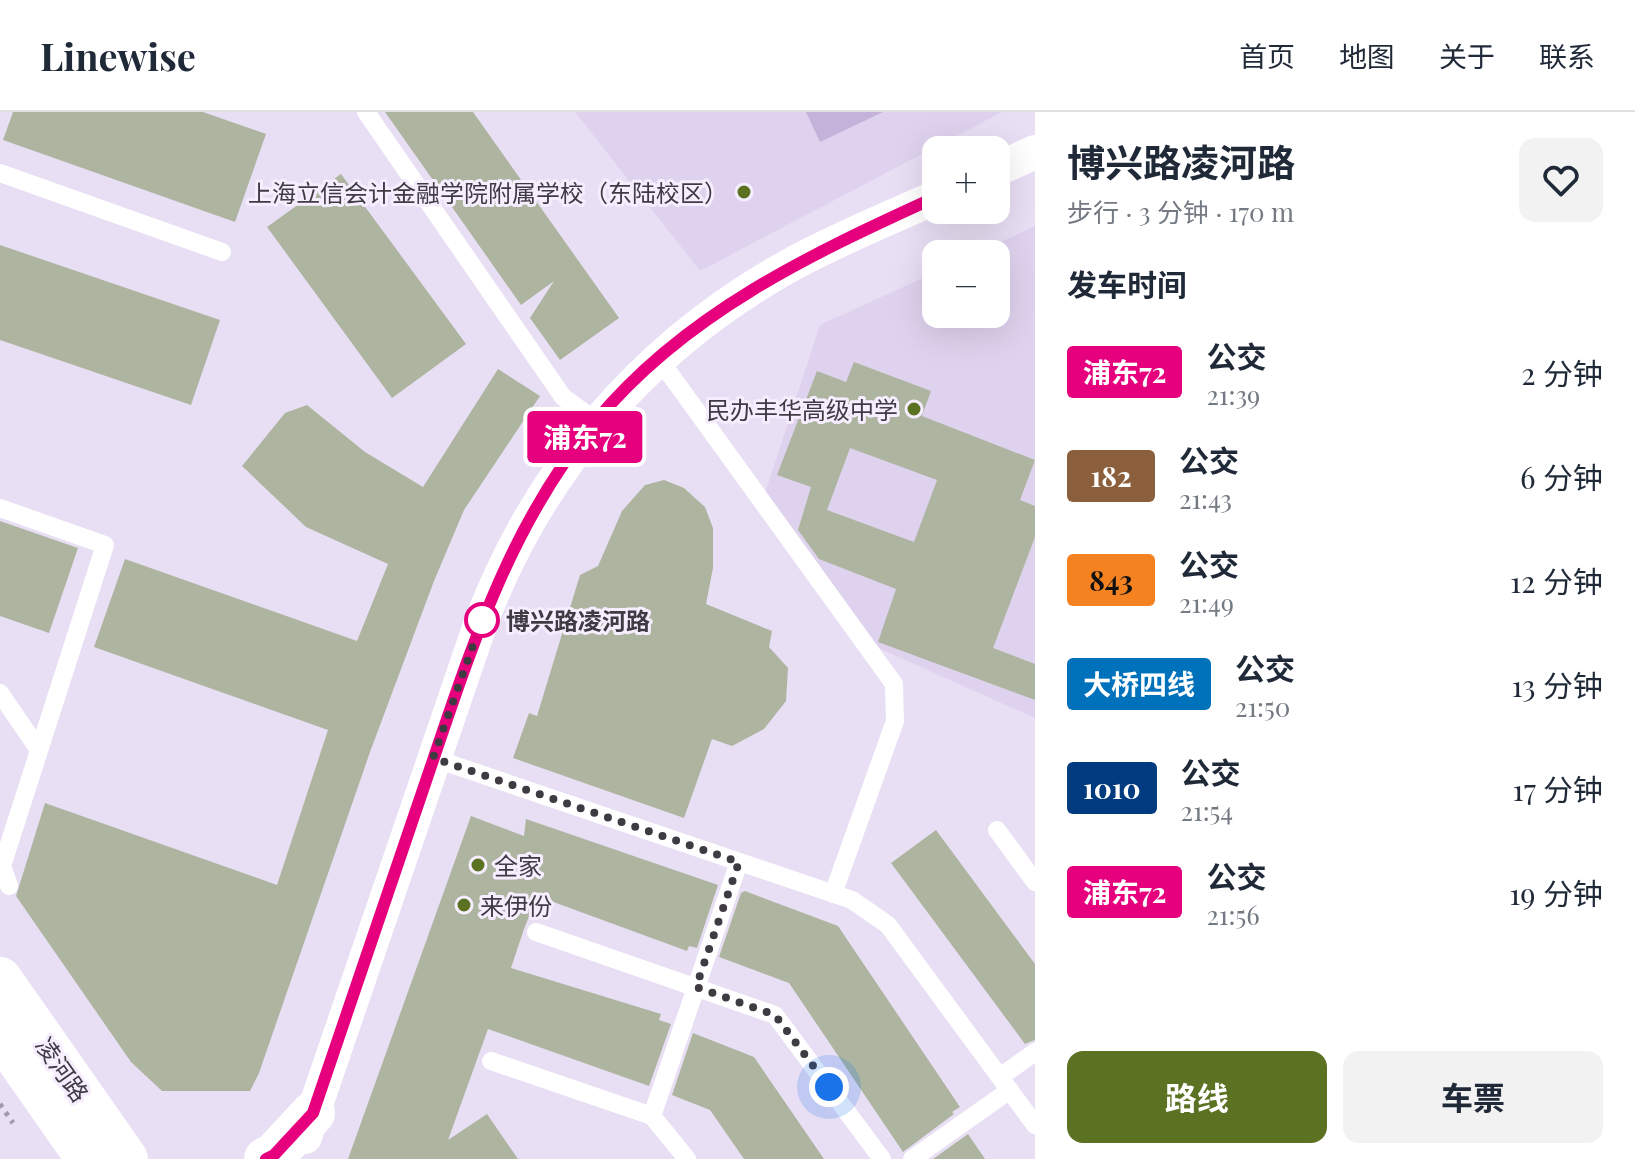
<!DOCTYPE html>
<html lang="zh">
<meta charset="utf-8">
<style>
:root{--surface:#fff;--page:#f2f2f3;--text:#1f2937;--muted:#747a83;--line:#e0e1e3;--accent:#5c7223}
body{margin:0;font-family:"Playfair Display","Noto Sans SC",serif;background:var(--page);color:var(--text);height:100vh;display:flex;flex-direction:column;font-size:30px;white-space:nowrap}
*{box-sizing:border-box;margin:0}
p{font-size:26px;color:var(--muted)}
.icon{flex:none;width:44px;height:44px;fill:none;stroke:currentColor;stroke-width:2;stroke-linecap:round;stroke-linejoin:round}
.map{position:relative;flex:1;overflow:hidden}
.details{display:flex;flex-direction:column;background:var(--surface);width:600px}
.details>*{flex:none}
.badge{padding:0 16px;border-radius:6px;font-size:28px;line-height:52px}
.tools{position:absolute;left:922px;top:24px;display:grid;gap:16px}
.tools a{display:grid;place-items:center;width:88px;height:88px;border-radius:16px;background:var(--surface);box-shadow:0 8px 32px #0002;font-size:40px}
.you{position:absolute;width:40px;height:40px;margin:-20px;border:6px solid #fff;border-radius:50%;background:#1a73e8;box-shadow:0 0 0 12px #1a73e833}
.map>.badge{position:absolute;translate:-50% -50%;box-shadow:0 0 0 4px #fff}
h2{padding:0 32px;font-size:30px;line-height:72px}
.round{display:grid;place-items:center;flex:none;width:84px;height:84px;border-radius:16px;background:var(--page)}
.overview{display:flex;align-items:center;justify-content:space-between;height:136px;padding:0 32px}
h1{font-size:38px;font-weight:700;line-height:60px}
.button{display:flex;gap:16px;margin-top:auto;padding:16px 32px}
.button a{flex:1;height:92px;border-radius:16px;background:var(--accent);color:#fff;font-size:32px;font-weight:700;line-height:92px;text-align:center}
.button a+a{background:var(--page);color:var(--text)}
ul{padding:0;list-style:none}
li{display:flex;align-items:center;gap:24px;height:104px;padding:0 32px}
li div{flex:1}
li b{display:block;font-size:30px}
li em{font-style:normal}
li .badge{min-width:88px;font-weight:700;text-align:center}
header{display:flex;align-items:center;gap:48px;box-sizing:border-box;height:112px;padding:0 40px;background:var(--surface);border-bottom:2px solid var(--line)}
header strong{font-size:38px}
nav{display:flex;gap:44px;margin-inline-start:auto;font-size:28px}
main{display:flex;flex:1;min-height:0}
.map>svg:first-child{display:block}
.built{fill:#dfd2ee}
.green{fill:#c5b2da}
.building{fill:#adb5a0;fill-rule:evenodd}
.lines{fill:none;stroke-linecap:round;stroke-linejoin:round}
.path{stroke:#a29aab;stroke-width:5;stroke-dasharray:4 6;stroke-linecap:butt}
.service{stroke:#fff;stroke-width:18}
.minor{stroke:#fff;stroke-width:34}
.tertiary{stroke:#fff;stroke-width:44}
.line-casing{stroke:#fff;stroke-width:18}
.line{stroke:#e6007e;stroke-width:12}
.walk{stroke:#3f3b43;stroke-width:8;stroke-dasharray:0 14.4}
.poi-dot{fill:#5c7223;stroke:#f6edff;stroke-width:3}
.stop-dot{fill:#fff;stroke:#e6007e;stroke-width:4}
.labels{text-anchor:middle;dominant-baseline:central;stroke-width:6;stroke-linejoin:round;paint-order:stroke}
.poi-label{font-size:24px;fill:#3f3b43;stroke:#f6edff;text-anchor:end}
.stop-label{font-size:24px;font-weight:bold;fill:#3f3b43;stroke:#f6edff;text-anchor:start}
.street-label{font-size:24px;fill:#3f3b43;stroke:#f6edff}
</style>
<header>
<strong>Linewise</strong>
<nav><a>首页</a><a>地图</a><a>关于</a><a>联系</a></nav>
</header>
<main>
<div class="map">
<svg width="1035" height="1047" viewBox="0 0 1035 1047">
<rect width="100%" height="100%" fill="#e9dff5"/>
<path class="built" d="M 575,0 L 1002,0 L 700,159 Z
M 1035,114 L 1035,606 L 876,535 L 765,381 L 820,213 L 936,160 L 936,202 L 996,202 L 996,142 L 975,142 Z"/>
<path class="green" d="M 806,0 L 883,0 L 820,30 Z"/>
<path class="building" d="M 13,0 L 203,0 L 266,22 L 235,110 L 3,28 Z
M 385,0 L 473,0 L 619,206 L 560,248 L 530,206 L 554,169 L 521,193 Z
M 341,62 L 466,232 L 392,286 L 267,115 Z
M 0,133 L 220,208 L 191,293 L 0,228 Z
M 854,250 L 931,279 L 922,304 L 1035,348 L 1020,388 L 1035,394 L 1035,425 L 993,536 L 1035,552 L 1035,588 L 878,530 L 896,477 L 819,447 L 798,418 L 811,375 L 777,363 L 817,259 L 846,270 ZM 850,336 L 937,368 L 914,430 L 827,398 Z
M 498,257 L 540,284 L 464,398 L 434,469 L 370,640 L 259,961 L 250,979 L 162,979 L 131,950 L 16,784 L 45,691 L 277,773 L 328,618 L 94,535 L 125,447 L 357,529 L 388,452 L 306,415 L 242,354 L 285,301 L 307,293 L 365,340 L 423,375 Z
M 664,368 L 684,376 L 705,395 L 713,416 L 713,456 L 706,492 L 772,519 L 769,535 L 788,556 L 786,589 L 764,617 L 732,634 L 712,627 L 684,706 L 513,646 L 529,601 L 537,604 L 580,463 L 598,454 L 622,399 L 645,373 Z
M 0,409 L 78,436 L 49,521 L 0,504 Z
M 471,704 L 524,724 L 526,707 L 718,773 L 697,836 L 689,834 L 687,839 L 537,784 L 524,817 L 511,856 L 661,902 L 659,908 L 671,912 L 649,974 L 488,917 L 448,1028 L 487,1002 L 518,1047 L 348,1047 Z
M 936,718 L 1035,852 L 1035,928 L 1025,932 L 891,751 Z
M 745,779 L 838,814 L 960,995 L 952,1000 L 954,1002 L 903,1040 L 789,871 L 719,845 L 741,781 Z
M 693,921 L 754,945 L 824,1047 L 744,1047 L 710,998 L 672,983 Z
M 968,1022 L 985,1047 L 933,1047 Z"/>
<g class="lines">
<path class="path" d="M 0,992 L 13,1011"/>
<path class="service" d="M 366,0 L 563,285 L 596,309
M 0,61 L 222,140
M 659,247 L 894,572 L 895,609 L 833,782
M 0,396 L 105,433 L 2,754 L 9,774
M 0,581 L 39,638
M 433,646 L 852,788 L 888,813 L 1035,1013
M 997,718 L 1035,770
M 536,820 L 775,903 L 882,1047
M 491,949 L 652,1004 L 687,1047
M 1000,965 L 1035,940
M 652,1004 L 739,750
M 912,1047 L 1010,978"/>
<path class="minor" d="M 996,58 L 1035,40
M 305,1025 L 480,513 C 537,360 644,235 787,155 C 835,128 886,108 936,85"/>
<path class="tertiary" d="M 0,867 L 126,1047
M 0,921 L 88,1047
M 266,1047 L 274,1043 L 313,1001"/>
</g>
<g class="lines">
<defs>
<path id="line" d="M 266,1047 L 274,1043 L 313,1001 C 351,888 389,775 428,663 C 471,537 509,414 595,310 C 685,201 811,142 936,85"/>
</defs>
<use href="#line" class="line-casing"/>
<use href="#line" class="line"/>
<path class="walk" d="M 482,508 L 433,646 L 739,750 L 696,875 L 775,903 L 829,975"/>
</g>
<g class="poi-dot">
<circle cx="744" cy="80" r="8"/>
<circle cx="914" cy="297" r="8"/>
<circle cx="478" cy="753" r="8"/>
<circle cx="464" cy="793" r="8"/>
</g>
<circle class="stop-dot" cx="482" cy="508" r="16"/>
<g class="labels">
<g class="poi-label">
<text x="728" y="80">上海立信会计金融学院附属学校（东陆校区）</text>
<text x="898" y="297">民办丰华高级中学</text>
<text x="494" y="753" text-anchor="start">全家</text>
<text x="480" y="793" text-anchor="start">来伊份</text>
</g>
<g class="stop-label">
<text x="506" y="508">博兴路凌河路</text>
</g>
<g class="street-label">
<text transform="translate(63 957) rotate(55)">凌河路</text>
</g>
</g>
</svg>
<div class="tools">
<a>+</a>
<a>−</a>
</div>
<div class="you" style="left:829px;top:975px"></div>
<b class="badge" style="left:585px;top:325px;background:#e6007e;color:#fff">浦东72</b>
</div>
<section class="details">
<div class="overview"><div><h1>博兴路凌河路</h1><p>步行 · 3 分钟 · 170 m</p></div><a class="round"><svg class="icon" aria-label="heart" viewBox="0 0 24 24"><path d="M12 20l-8-8c-3-5 5-10 8-4 3-6 11-1 8 4z"/></svg></a></div>
<h2>发车时间</h2>
<ul>
<li><span class="badge" style="background:#e6007e;color:#fff">浦东72</span><div><b>公交</b><p>21:39</p></div><em>2 分钟</em></li>
<li><span class="badge" style="background:#8b5e3c;color:#fff">182</span><div><b>公交</b><p>21:43</p></div><em>6 分钟</em></li>
<li><span class="badge" style="background:#f58220;color:#111">843</span><div><b>公交</b><p>21:49</p></div><em>12 分钟</em></li>
<li><span class="badge" style="background:#0072bc;color:#fff">大桥四线</span><div><b>公交</b><p>21:50</p></div><em>13 分钟</em></li>
<li><span class="badge" style="background:#003b80;color:#fff">1010</span><div><b>公交</b><p>21:54</p></div><em>17 分钟</em></li>
<li><span class="badge" style="background:#e6007e;color:#fff">浦东72</span><div><b>公交</b><p>21:56</p></div><em>19 分钟</em></li>
</ul>
<div class="button"><a>路线</a><a>车票</a></div>
</section>
</main>
